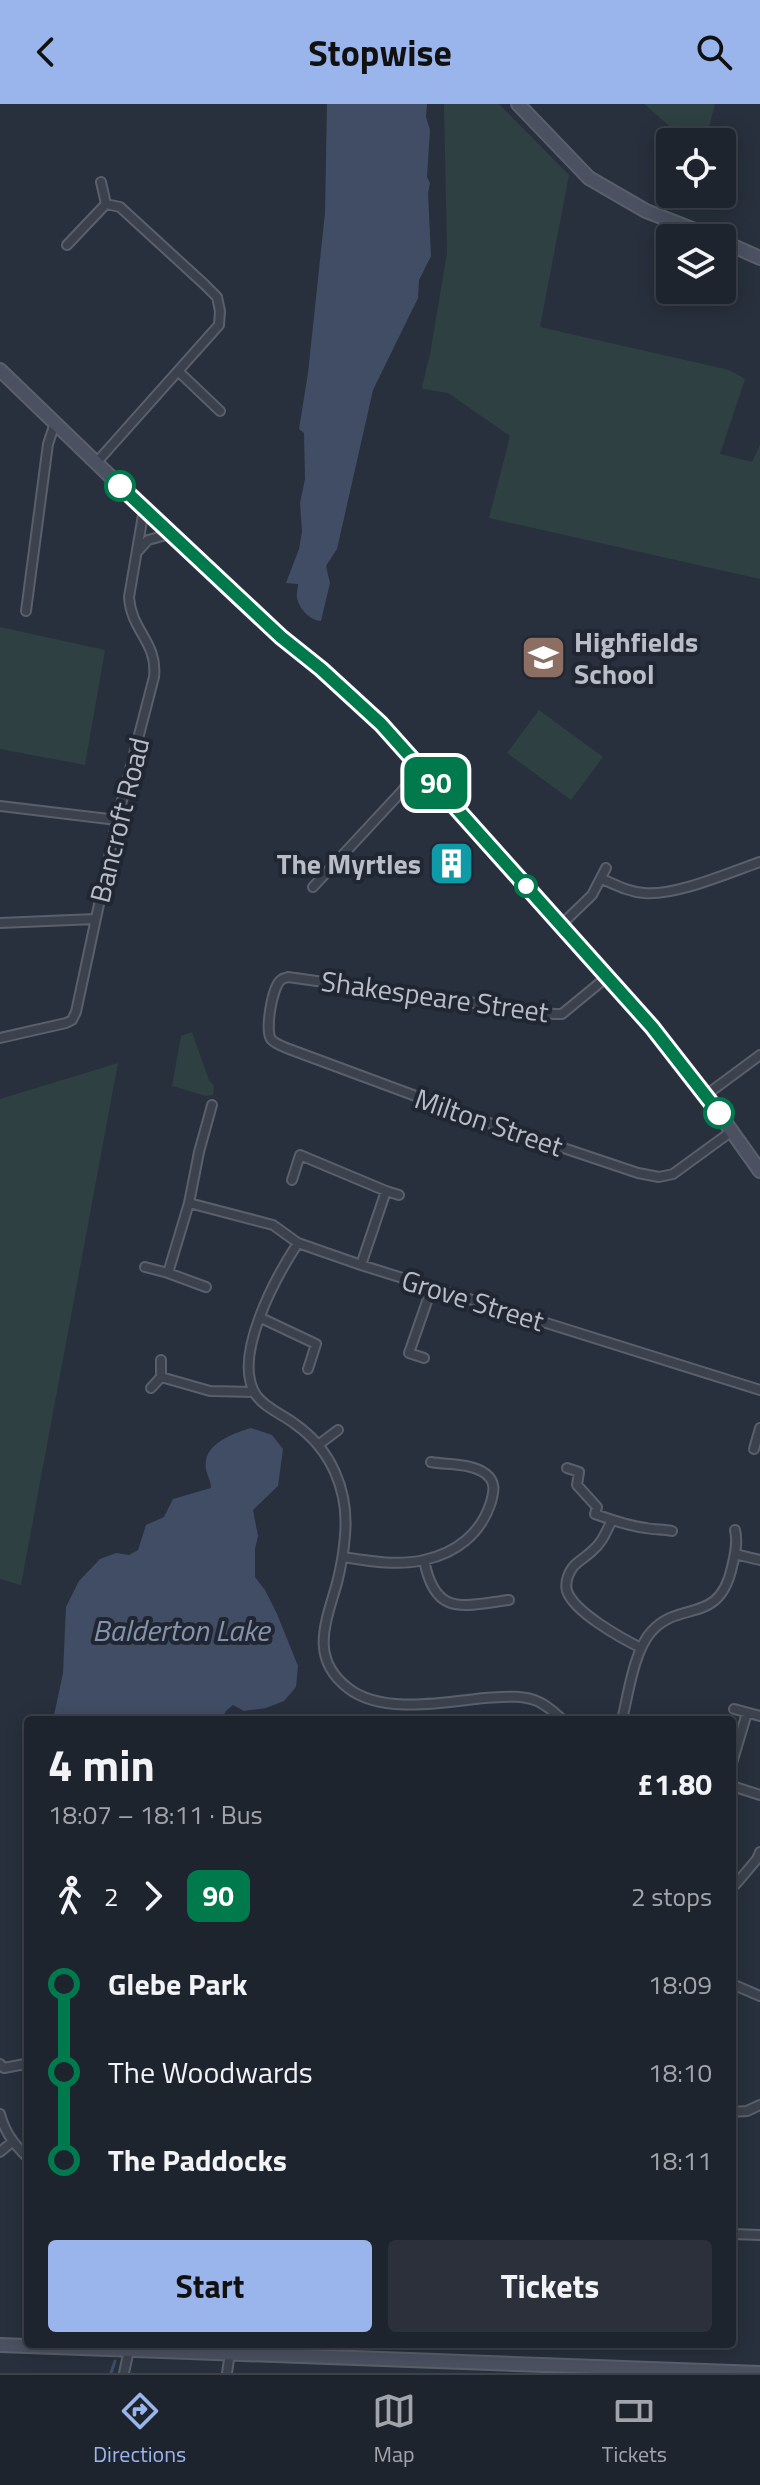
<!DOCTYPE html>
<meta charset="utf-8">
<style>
:root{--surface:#1e242e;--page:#2b303a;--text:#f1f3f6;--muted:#a1a4aa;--line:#3c414a;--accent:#9ab5eb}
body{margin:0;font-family:"Titillium Web",sans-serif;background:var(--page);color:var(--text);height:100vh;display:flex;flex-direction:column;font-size:30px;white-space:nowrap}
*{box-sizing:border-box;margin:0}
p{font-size:26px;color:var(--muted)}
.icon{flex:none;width:44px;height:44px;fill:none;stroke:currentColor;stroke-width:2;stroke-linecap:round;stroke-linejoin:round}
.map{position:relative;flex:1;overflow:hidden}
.drawer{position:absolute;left:24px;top:1612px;width:712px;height:632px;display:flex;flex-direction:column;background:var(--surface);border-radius:8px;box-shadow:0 4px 20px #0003,0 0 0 2px var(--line)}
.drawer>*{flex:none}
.badge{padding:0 16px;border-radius:12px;font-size:28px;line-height:52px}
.tools{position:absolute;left:656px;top:24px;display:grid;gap:16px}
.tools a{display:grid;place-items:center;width:80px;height:80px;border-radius:8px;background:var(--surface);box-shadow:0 4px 20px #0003,0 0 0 2px var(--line);font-size:40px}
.map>.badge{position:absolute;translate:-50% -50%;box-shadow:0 0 0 4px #fff}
.legs{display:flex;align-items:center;gap:12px;height:88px;padding:0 24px;font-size:26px}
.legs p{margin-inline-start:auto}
.overview{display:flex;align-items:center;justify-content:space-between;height:136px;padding:0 24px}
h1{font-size:44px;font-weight:700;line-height:60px}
.action{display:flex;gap:16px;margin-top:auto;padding:16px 24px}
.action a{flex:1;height:92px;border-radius:8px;background:var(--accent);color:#111;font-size:32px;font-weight:700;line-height:92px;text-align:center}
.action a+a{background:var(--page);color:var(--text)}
ul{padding:0 24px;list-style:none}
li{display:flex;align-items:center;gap:28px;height:88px;font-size:30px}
li i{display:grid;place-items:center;width:12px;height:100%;margin:0 10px;background:currentColor}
li i::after{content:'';width:20px;height:20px;margin:-10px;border:6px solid;border-radius:50%;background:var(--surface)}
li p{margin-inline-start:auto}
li:first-child i{background:linear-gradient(#0000 50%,currentColor 0)}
li:last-child i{background:linear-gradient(currentColor 50%,#0000 0)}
header{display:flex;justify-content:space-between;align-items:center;height:104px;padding:0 24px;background:var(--accent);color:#111;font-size:36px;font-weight:700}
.dock{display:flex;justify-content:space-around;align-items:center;height:112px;border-top:2px solid var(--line);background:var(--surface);font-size:22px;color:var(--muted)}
.dock a{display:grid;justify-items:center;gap:4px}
.dock .selected{color:var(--accent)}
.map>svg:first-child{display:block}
.green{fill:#2e4042}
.water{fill:#414d64}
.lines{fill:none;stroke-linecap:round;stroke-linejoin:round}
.stream{stroke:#414d64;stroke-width:3}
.street-casing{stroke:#5a606b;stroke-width:12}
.secondary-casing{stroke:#5a606b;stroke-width:16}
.street{stroke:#3c424d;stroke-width:8}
.secondary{stroke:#4b5160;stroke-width:12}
.line-1-casing{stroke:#fff;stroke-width:18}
.line-1{stroke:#007a4d;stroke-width:12}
.stop-1-dot{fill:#fff;stroke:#007a4d;stroke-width:4}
.labels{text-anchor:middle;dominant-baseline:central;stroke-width:8;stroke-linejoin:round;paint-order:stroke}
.poi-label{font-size:28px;font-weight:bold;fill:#b8bdc8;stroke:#212732;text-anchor:start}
.street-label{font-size:28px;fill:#b8bdc8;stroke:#212732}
.water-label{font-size:30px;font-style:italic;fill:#8492ab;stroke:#212732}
</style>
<header><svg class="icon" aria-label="back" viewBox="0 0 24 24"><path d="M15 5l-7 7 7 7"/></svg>Stopwise<svg class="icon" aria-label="search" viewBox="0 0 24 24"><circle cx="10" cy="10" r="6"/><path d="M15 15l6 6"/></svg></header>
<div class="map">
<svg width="760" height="2269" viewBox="0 0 760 2269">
<rect width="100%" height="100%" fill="#28303d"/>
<path class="green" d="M 444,0 L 499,0 L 569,71 L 540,223 L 729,266 L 745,275 L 720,350 L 752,358 L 760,341 L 760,475 L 489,414 L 510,332 L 448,289 L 423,285 L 422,283 L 430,250 L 447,149 Z
M 644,0 L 715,0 L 705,38 L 688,38 Z
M 0,523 L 105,546 L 85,661 L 0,645 Z
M 539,606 L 603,653 L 571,696 L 507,649 Z
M 192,928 L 209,976 L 214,982 L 213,991 L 206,992 L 172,982 L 181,932 Z
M 118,959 L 21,1481 L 0,1475 L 0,995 Z"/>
<path class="water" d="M 327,0 L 427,0 L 426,13 L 430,26 L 427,73 L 430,79 L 428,89 L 431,152 L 419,176 L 418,194 L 373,286 L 337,445 L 326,462 L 330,479 L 321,517 C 311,517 299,505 297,494 C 296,490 298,485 298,480 L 286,479 L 299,445 L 302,428 L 300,399 L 305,375 L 304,329 L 299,325 L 308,269 L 325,109 Z
M 251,1324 L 272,1331 L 283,1345 L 278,1382 L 253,1406 L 258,1432 L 255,1445 L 255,1473 L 265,1486 L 277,1510 L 298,1562 L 296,1583 L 284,1597 L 266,1604 L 244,1607 L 233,1601 L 226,1607 L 221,1616 L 53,1616 L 63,1569 L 66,1503 L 79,1477 L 100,1455 L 116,1449 L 129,1451 L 138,1446 L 146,1421 L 164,1413 L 173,1395 L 211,1384 C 211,1376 207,1372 206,1365 C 202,1340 232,1330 251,1324 Z"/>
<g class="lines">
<path class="stream" d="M 111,2269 L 115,2257"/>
<defs>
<path id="street" d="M 67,141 L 106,100
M 178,267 L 220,307
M 96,359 L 219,221 L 220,207 L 217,193 L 204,180 L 120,103 L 106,100 L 101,78
M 138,447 L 148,436 L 170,430
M 26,507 L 48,340 L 55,319
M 0,702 L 117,716
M 602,775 C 616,781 629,788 644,789 C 676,792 728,769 760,758
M 313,783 L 403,686 L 420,662
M 0,819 L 95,815
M 561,821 L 592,791 L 606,764
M 607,873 L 562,910 L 554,910 L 288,873 C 286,874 283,874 281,876 C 272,883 265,926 271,935 C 275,940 282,942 289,945 L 483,1017 L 638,1069 L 659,1073 L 673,1070 L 732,1027
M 0,934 L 66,919 L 72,916 L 76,908 L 117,716 L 154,573 C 158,538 131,527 129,493 L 144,405
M 706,991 L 760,951
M 292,1076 L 300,1051 L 386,1087 L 361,1161
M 386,1087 L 399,1091
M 189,1099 L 273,1121 L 298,1139 L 361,1161 L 760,1286
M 298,1139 C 277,1171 231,1253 256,1291 C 265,1304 282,1310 295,1320 C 331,1345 349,1387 345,1431 C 344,1447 341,1463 337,1479 C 326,1518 309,1554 348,1584 C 382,1611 446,1598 485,1594 C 502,1593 523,1590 539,1598 C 548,1602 556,1610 563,1616
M 145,1163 L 168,1169
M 206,1183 L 168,1169 L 189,1099 L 199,1048 L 212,1001
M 261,1214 L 316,1240 L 308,1265
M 424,1254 L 409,1249 L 432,1183
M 161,1273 L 210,1287 L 254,1288
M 151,1284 L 161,1273 L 161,1256
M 318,1341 L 338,1326
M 754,1345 L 760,1324
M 567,1364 L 579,1368 L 577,1381 L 597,1403 L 595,1410 C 612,1416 628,1422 646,1424 C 655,1426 663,1425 672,1427
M 612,1416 C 606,1428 602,1439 592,1447 C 586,1453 578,1457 573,1463 C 568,1470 565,1479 567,1487 C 574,1508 621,1534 641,1544
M 735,1450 L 760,1456
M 343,1453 C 369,1457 397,1462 424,1456 C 456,1449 481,1430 491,1398 C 494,1387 496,1378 486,1370 C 472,1359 447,1361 431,1358
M 424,1456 C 435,1513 462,1502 509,1496
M 734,1605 L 760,1612
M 622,1616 C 628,1591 634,1547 651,1528 C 680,1495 719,1522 732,1463 C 735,1451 738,1438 735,1426
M 732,1659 L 747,1609
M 732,1682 L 760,1691
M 732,1777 L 736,1780 L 757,1755 L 760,1748
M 732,1872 L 732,1870
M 732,1880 L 760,1892
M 0,1960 L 4,1964 L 25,1960
M 732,2008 L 747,2007 L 760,2001
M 0,2010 C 5,2029 14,2040 28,2054
M 0,2048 L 12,2038
M 732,2130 L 760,2131
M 124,2269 L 129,2246
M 227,2269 L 230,2249"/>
<path id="secondary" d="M 518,0 L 589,74 L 646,107 L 715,134
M 722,137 L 760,154
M 0,266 L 170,430 L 281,533 L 321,565 L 381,620 L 652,923 L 706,991 L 760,1067
M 0,2241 L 760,2269"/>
</defs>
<use href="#street" class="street-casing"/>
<use href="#secondary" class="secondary-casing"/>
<use href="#street" class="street"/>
<use href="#secondary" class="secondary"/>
</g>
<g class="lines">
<defs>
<path id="line-1" d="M 120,382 L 281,533 L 321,565 L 381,620 L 652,923 L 719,1009"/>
</defs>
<use href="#line-1" class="line-1-casing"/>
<use href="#line-1" class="line-1"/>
</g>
<defs>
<symbol id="school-square" viewBox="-11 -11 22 22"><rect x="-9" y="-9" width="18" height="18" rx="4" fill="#8d6e63" stroke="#212732"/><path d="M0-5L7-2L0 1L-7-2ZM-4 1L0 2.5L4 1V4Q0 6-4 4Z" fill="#fff"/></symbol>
<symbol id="building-square" viewBox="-11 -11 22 22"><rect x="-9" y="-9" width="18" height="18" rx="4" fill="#0f9aa8" stroke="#212732"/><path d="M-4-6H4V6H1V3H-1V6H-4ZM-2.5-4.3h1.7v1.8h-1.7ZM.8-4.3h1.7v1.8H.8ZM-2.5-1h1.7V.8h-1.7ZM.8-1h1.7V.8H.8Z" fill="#fff"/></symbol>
</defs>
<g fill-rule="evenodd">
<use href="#school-square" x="518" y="528" width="51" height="51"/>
<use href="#building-square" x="426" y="734" width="51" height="51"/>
</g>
<g class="stop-1-dot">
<circle cx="120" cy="382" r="14"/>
<circle cx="526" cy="782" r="10"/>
<circle cx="719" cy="1009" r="14"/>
</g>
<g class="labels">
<g class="poi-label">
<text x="574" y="537">Highfields<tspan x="574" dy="32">School</tspan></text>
<text x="421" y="759" text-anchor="end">The Myrtles</text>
</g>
<g class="street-label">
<text transform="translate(119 716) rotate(-76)">Bancroft Road</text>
<text transform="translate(435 892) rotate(8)">Shakespeare Street</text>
<text transform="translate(489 1018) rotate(19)">Milton Street</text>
<text transform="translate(473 1196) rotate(17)">Grove Street</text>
</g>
<g class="water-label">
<text x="181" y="1526">Balderton Lake</text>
</g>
</g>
</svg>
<div class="tools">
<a><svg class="icon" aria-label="locate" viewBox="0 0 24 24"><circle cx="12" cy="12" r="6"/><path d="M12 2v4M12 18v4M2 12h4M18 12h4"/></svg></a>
<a><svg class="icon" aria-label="layers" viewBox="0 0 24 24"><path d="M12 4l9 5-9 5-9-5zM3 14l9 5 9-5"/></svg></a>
</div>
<b class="badge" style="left:436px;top:679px;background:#007a4d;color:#fff">90</b>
<section class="drawer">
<div class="overview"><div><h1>4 min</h1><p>18:07 – 18:11 · Bus</p></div><b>£1.80</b></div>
<div class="legs"><svg class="icon" aria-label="walk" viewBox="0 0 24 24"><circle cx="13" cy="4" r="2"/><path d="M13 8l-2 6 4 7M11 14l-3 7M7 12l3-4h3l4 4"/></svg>2<svg class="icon" aria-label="forward" viewBox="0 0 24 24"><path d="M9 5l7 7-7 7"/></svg><b class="badge" style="background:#007a4d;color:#fff">90</b><p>2 stops</p></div>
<ul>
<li><i style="color:#007a4d"></i><b>Glebe Park</b><p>18:09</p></li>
<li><i style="color:#007a4d"></i><span>The Woodwards</span><p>18:10</p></li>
<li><i style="color:#007a4d"></i><b>The Paddocks</b><p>18:11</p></li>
</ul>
<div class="action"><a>Start</a><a>Tickets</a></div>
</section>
</div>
<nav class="dock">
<a class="selected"><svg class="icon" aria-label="directions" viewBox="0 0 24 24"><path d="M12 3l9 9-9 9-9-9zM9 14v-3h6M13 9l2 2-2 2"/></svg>Directions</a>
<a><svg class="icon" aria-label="map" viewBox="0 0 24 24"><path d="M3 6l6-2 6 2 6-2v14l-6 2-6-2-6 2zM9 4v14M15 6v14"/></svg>Map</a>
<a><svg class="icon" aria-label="tickets" viewBox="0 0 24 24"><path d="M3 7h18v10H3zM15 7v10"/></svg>Tickets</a>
</nav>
